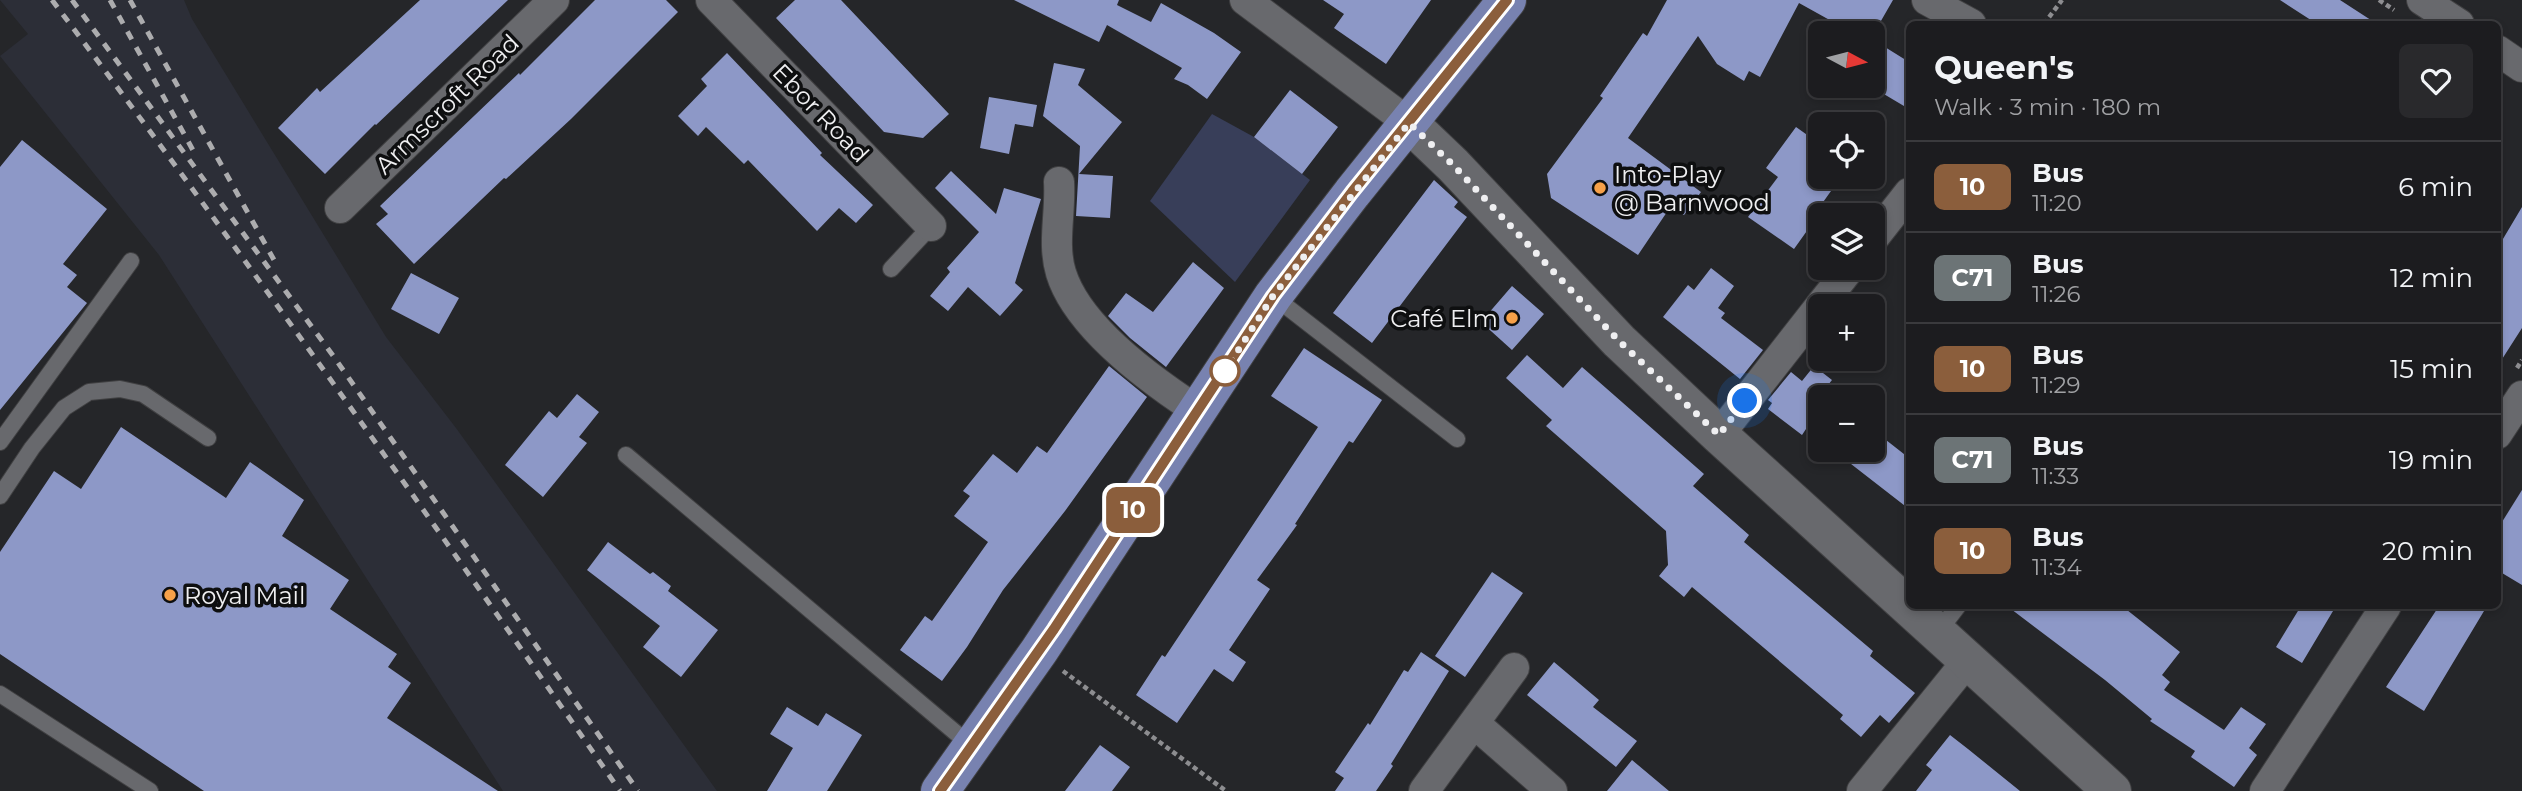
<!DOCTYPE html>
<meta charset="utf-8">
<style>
:root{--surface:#1c1c1f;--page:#29292c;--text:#f1f3f6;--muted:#a0a1a4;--line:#3a3a3d}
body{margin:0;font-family:Montserrat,sans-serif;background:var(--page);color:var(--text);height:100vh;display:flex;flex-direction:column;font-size:26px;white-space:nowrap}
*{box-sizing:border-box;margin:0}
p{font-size:23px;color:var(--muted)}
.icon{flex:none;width:38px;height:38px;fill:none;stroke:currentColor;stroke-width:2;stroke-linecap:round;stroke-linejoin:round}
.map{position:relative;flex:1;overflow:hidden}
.panel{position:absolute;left:1906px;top:21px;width:595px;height:588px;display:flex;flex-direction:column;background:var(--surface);border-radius:10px;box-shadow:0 4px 10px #0003,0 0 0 2px var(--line)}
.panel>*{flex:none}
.badge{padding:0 14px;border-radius:10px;font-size:24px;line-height:46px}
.needle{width:46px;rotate:97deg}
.tools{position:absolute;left:1808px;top:21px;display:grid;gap:14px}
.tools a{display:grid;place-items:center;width:77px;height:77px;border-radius:10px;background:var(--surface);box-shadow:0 4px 10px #0003,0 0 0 2px var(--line);font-size:35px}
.you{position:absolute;width:35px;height:35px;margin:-18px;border:5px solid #fff;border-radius:50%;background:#1a73e8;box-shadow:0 0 0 10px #1a73e833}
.map>.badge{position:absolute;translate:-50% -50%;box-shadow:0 0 0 4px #fff}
.round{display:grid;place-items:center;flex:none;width:74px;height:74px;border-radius:10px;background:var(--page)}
.summary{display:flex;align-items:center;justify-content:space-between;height:119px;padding:0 28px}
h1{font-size:33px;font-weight:700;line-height:52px}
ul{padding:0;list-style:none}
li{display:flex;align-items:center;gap:21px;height:91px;padding:0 28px;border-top:2px solid var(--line)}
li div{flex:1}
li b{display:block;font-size:26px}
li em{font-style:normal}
li .badge{min-width:77px;font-weight:700;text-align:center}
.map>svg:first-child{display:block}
.built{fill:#2c2e37}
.green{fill:#383e59}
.building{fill:#8d98c7}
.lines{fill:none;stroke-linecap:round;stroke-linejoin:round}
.service-casing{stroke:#404042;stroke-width:18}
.minor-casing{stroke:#404042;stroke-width:32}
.tertiary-casing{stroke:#404042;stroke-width:40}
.primary-casing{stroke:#404042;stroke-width:40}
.path{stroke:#8d8d90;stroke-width:4.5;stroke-dasharray:5 3.5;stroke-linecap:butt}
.service{stroke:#68696d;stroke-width:16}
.minor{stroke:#68696d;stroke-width:30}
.tertiary{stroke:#68696d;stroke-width:38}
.primary{stroke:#7882b0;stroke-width:38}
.rail{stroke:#acacae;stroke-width:5;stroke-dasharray:9 9;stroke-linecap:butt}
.line-casing{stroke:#fff;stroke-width:16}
.line{stroke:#8b5e3c;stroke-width:10}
.walk{stroke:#efeff1;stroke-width:7;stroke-dasharray:0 12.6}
.poi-dot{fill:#f7a149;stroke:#0e0f10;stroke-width:2.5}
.stop-dot{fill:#fff;stroke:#8b5e3c;stroke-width:3.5}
.labels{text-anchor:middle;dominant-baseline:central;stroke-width:7;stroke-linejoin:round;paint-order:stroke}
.street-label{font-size:24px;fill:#efeff1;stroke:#0e0f10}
.poi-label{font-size:24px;fill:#efeff1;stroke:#0e0f10;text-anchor:start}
</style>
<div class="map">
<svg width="2522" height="791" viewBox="0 0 2522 791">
<rect width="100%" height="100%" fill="#252629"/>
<path class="built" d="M 0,0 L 184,0 L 192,19 L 386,337 L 456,428 L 717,791 L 503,791 L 159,255 L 0,56 L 28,34 Z"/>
<path class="green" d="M 1212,114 L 1254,137 L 1310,180 L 1235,282 L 1150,201 Z"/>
<path class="building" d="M 420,0 L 508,0 L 376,125 L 375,124 L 325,174 L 278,128 L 317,88 L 320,92 Z
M 595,0 L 666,0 L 678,12 L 571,119 L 506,179 L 504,178 L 414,264 L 376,224 L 388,214 L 380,206 L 519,73 L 520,75 Z
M 795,0 L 841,0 L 949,114 L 923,138 L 884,132 L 776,18 Z
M 1014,0 L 1119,0 L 1117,5 L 1151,22 L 1161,3 L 1214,33 L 1241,52 L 1207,99 L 1188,85 L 1174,79 L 1182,68 L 1107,25 L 1099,42 Z
M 1323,0 L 1431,0 L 1386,64 L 1334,28 L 1344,14 Z
M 1667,0 L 1893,0 L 1874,33 L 1853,33 L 1799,3 L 1760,77 L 1749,71 L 1744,81 L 1717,64 L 1698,36 L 1628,138 L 1701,192 L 1684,215 L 1671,206 L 1638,255 L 1551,198 L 1547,174 L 1603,98 L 1600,96 L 1643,33 L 1647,36 Z
M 2280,0 L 2340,0 L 2377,24 L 2317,24 Z
M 1872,39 L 1909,62 L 1909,109 L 1872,87 Z
M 727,53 L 822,153 L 820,155 L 873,205 L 856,223 L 839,208 L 817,231 L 748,160 L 744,164 L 706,127 L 698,136 L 678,116 L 707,86 L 701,79 Z
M 1054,63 L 1085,69 L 1078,85 L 1122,122 L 1079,174 L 1113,176 L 1110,218 L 1076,216 L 1080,146 L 1043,116 Z
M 1290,90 L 1338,127 L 1302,174 L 1254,137 Z
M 989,97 L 1037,105 L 1033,127 L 1015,124 L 1009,154 L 980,148 Z
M 1796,127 L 1820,144 L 1820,177 L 1841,177 L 1811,219 L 1814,221 L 1794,249 L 1748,217 L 1778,177 L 1766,168 Z
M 22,140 L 107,209 L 63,264 L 77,275 L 67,287 L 87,303 L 0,410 L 0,167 Z
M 951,171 L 996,214 L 1004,188 L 1041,199 L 1015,283 L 1023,290 L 1000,316 L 968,287 L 948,311 L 930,296 L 950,272 L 947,268 L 979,232 L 935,188 Z
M 1434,180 L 1458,202 L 1454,207 L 1467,217 L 1372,343 L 1333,313 Z
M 2522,207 L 2522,328 L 2497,367 L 2497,249 Z
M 1193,262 L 1224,288 L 1166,367 L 1130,338 L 1108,316 L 1126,293 L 1153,312 Z
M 1711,268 L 1734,286 L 1718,308 L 1725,313 L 1721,318 L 1763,350 L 1740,379 L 1663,317 L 1688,285 L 1694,290 Z
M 411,273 L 459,298 L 439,334 L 391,309 Z
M 1512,286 L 1544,314 L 1512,350 L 1481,322 Z
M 1304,348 L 1382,400 L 1353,443 L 1349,441 L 1295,524 L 1297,525 L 1257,580 L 1270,589 L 1229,650 L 1246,662 L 1233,682 L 1214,669 L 1177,723 L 1136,695 L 1162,655 L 1165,657 L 1318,427 L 1271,396 Z
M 1527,355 L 1563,388 L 1582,367 L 1704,474 L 1693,486 L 1749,535 L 1744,542 L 1873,651 L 1870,656 L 1915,693 L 1889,723 L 1880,715 L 1861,737 L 1840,719 L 1843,715 L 1692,587 L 1684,597 L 1659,576 L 1668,565 L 1666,531 L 1546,426 L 1552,420 L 1506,378 Z
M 1109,366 L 1147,397 L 1065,511 L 1003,590 L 967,647 L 942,681 L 900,650 L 925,616 L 932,621 L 988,542 L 954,516 L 970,496 L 963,491 L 993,454 L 1017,473 L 1037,446 L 1047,453 Z
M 1814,366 L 1832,380 L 1820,395 L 1820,440 L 1806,429 L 1802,435 L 1768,409 L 1772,403 L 1768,400 L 1791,372 L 1802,381 Z
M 577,394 L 599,412 L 579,437 L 587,443 L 543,497 L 505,465 L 549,411 L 557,418 Z
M 121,427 L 226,498 L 250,462 L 304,500 L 282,536 L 349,580 L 330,609 L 397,654 L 388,667 L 411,683 L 387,718 L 498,791 L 204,791 L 0,654 L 0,552 L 54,471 L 81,489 Z
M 1872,429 L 1909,458 L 1909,509 L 1833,450 L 1872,450 Z
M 2522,490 L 2522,585 L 2497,570 L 2497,530 Z
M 608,542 L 650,574 L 653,572 L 671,586 L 668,591 L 718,630 L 681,677 L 643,647 L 660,626 L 587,570 Z
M 1492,572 L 1523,593 L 1465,677 L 1435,656 Z
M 2007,606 L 2122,606 L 2180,652 L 2162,675 L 2170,682 L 2164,690 L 2224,730 L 2241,707 L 2266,724 L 2249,748 L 2257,755 L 2234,787 L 2191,757 L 2195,751 L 2150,721 L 2152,719 L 2105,680 Z
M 2301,606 L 2336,606 L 2302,663 L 2276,647 Z
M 2439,606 L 2487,606 L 2424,711 L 2386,687 Z
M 1421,652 L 1449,671 L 1391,764 L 1393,766 L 1376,791 L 1335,791 L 1344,778 L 1335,772 L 1368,723 L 1370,725 L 1404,670 L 1408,672 Z
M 1554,662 L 1599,700 L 1593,707 L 1637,741 L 1616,767 L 1527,695 Z
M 787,707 L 818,726 L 826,713 L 862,735 L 827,791 L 767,791 L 793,748 L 770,734 Z
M 1950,735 L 1968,749 L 2020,791 L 1916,791 L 1932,770 L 1926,765 Z
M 1100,745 L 1130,767 L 1112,791 L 1065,791 Z
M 1632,760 L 1669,791 L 1607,791 Z"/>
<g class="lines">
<defs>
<path id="service" d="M 891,269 L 931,226
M 1273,296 L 1457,439
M 0,442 L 131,261
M 626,455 L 956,733 L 973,746
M 0,496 L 32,448 L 64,408 L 89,392 L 120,389 L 143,394 L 208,438
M 1938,632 L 1958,606
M 0,694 L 150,791"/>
<path id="minor" d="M 711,0 L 931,226
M 1245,0 L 1409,123
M 1927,0 L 1971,24
M 2422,0 L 2459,24
M 2497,50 L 2522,67
M 1059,182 C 1061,212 1052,244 1061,273 C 1078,328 1152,381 1198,411
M 340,208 L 554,0
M 1872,240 L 1909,193
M 1820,306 L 1850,268
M 2497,434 L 2522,396
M 1719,435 L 1820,306
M 1474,723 L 1552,791
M 1424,791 L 1514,668
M 1862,791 L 1969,659
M 2265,791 L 2386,606"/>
<path id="tertiary" d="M 1409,123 L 1453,165 L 1619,341 L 1719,435 L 2112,791"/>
<path id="primary" d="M 940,791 L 1039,651 L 1273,296 L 1352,193 L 1507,0"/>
</defs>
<use href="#service" class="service-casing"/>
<use href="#minor" class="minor-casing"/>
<use href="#tertiary" class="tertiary-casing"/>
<use href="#primary" class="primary-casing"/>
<path class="path" d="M 2379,0 L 2394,10
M 2044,24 L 2062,0
M 2517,368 L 2522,360
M 1063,671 L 1226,791"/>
<use href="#service" class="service"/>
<use href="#minor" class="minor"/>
<use href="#tertiary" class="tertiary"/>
<use href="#primary" class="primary"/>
<path class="rail" d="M 52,0 C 247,259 435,524 620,791
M 72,0 L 334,357 L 638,791
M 110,0 L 194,152
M 130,0 L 274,260"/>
</g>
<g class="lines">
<defs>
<path id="line" d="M 940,791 L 1054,629 L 1273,296 L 1352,192 L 1507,0"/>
</defs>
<use href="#line" class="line-casing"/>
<use href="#line" class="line"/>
<path class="walk" d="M 1225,371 L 1273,296 L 1409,123 L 1453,165 L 1619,341 L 1719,435 L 1745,401"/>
</g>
<g class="poi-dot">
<circle cx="1600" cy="188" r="7"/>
<circle cx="1512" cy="318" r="7"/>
<circle cx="170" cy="595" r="7"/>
</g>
<circle class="stop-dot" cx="1225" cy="371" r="14"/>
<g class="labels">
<g class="street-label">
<text transform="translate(447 104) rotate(-44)">Armscroft Road</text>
<text transform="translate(821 113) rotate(46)">Ebor Road</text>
</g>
<g class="poi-label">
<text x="1614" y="174">Into-Play<tspan x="1614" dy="28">@ Barnwood</tspan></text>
<text x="1498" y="318" text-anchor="end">Café Elm</text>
<text x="184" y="595">Royal Mail</text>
</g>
</g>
</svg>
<div class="tools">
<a><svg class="needle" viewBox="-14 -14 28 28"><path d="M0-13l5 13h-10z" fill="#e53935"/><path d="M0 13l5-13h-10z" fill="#a0a1a4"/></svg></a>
<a><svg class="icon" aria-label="locate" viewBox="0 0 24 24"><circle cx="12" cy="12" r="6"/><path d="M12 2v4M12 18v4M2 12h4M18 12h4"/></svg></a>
<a><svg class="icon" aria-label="layers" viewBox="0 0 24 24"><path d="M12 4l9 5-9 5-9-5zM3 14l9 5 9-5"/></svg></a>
<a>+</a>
<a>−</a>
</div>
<div class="you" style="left:1745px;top:401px"></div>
<b class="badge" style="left:1133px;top:510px;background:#8b5e3c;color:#fff">10</b>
<section class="panel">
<div class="summary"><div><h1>Queen's</h1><p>Walk · 3 min · 180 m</p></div><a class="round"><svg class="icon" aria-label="heart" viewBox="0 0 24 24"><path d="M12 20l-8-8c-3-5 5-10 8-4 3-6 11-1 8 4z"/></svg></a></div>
<ul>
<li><span class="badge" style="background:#8b5e3c;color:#fff">10</span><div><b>Bus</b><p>11:20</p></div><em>6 min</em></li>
<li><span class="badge" style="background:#6c7476;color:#fff">C71</span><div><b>Bus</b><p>11:26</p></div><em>12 min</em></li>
<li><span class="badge" style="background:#8b5e3c;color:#fff">10</span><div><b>Bus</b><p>11:29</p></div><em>15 min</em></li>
<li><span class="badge" style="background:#6c7476;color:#fff">C71</span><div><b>Bus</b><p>11:33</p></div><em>19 min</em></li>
<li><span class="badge" style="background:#8b5e3c;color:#fff">10</span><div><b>Bus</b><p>11:34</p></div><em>20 min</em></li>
</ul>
</section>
</div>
